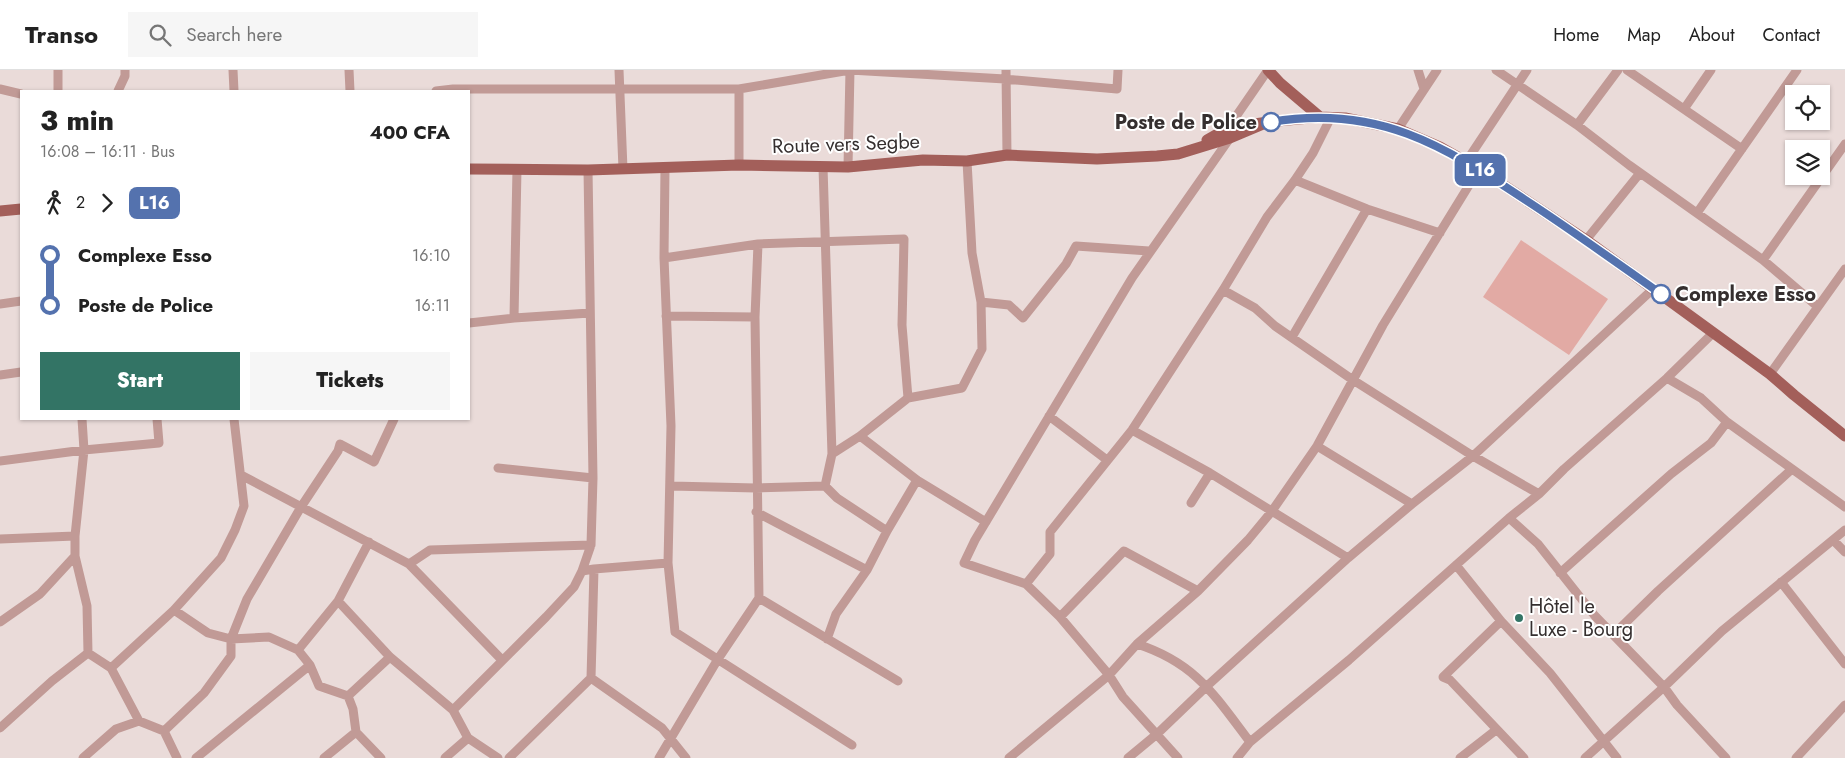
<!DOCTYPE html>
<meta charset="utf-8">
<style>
:root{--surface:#fff;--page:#f6f6f6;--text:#222;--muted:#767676;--line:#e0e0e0;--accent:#337465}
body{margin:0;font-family:Jost,sans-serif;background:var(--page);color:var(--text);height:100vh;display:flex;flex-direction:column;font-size:19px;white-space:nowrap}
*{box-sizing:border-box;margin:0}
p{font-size:16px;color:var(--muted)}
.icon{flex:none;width:28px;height:28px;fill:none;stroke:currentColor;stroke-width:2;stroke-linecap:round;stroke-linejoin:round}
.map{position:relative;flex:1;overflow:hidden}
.side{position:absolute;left:20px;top:20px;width:450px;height:330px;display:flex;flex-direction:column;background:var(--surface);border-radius:0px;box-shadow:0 1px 4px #0004}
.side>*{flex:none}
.badge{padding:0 10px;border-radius:8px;font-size:18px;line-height:32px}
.controls{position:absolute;left:1785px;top:15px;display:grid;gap:10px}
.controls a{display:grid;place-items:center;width:45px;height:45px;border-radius:0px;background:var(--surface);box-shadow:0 1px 4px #0004;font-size:25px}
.map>.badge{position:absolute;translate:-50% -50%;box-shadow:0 0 0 2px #fff}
.legs{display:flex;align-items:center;gap:8px;height:55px;padding:0 20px;font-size:16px}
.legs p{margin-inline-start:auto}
.head{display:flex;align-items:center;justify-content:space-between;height:85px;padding:0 20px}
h1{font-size:28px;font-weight:800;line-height:38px}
.primary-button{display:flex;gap:10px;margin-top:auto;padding:10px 20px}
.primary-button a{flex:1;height:58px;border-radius:0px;background:var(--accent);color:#fff;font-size:20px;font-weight:800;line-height:58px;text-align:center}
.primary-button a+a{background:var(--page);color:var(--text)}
ul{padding:0 20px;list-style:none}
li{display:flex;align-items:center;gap:18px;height:50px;font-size:19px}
li i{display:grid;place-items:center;width:8px;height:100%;margin:0 6px;background:currentColor}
li i::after{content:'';width:12px;height:12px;margin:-6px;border:4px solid;border-radius:50%;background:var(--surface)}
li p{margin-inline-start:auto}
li:first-child i{background:linear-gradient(#0000 50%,currentColor 0)}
li:last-child i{background:linear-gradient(currentColor 50%,#0000 0)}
header{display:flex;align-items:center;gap:30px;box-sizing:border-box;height:70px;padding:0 25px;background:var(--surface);border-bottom:1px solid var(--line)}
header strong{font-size:24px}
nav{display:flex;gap:28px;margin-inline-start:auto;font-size:18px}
.search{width:350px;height:45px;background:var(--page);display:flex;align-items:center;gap:12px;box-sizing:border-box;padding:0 18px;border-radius:0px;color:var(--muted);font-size:19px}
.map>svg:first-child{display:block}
.park{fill:#e2aaa4}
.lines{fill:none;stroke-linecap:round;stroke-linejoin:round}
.minor{stroke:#c19a96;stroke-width:9}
.major{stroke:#a35f5a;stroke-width:11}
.line-1-casing{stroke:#fff;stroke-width:11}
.line-1{stroke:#5472ae;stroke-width:8}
.stop-1-dot{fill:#fff;stroke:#5472ae;stroke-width:2.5}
.poi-dot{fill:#337465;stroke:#fff;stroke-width:2}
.labels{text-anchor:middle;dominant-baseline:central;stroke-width:4;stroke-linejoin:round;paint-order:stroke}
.stop-label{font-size:20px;font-weight:bold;fill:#352f2f;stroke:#fff;text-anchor:end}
.street-label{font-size:20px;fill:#352f2f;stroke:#fff}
.poi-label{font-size:20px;fill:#352f2f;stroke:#fff;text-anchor:start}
</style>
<header>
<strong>Transo</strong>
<div class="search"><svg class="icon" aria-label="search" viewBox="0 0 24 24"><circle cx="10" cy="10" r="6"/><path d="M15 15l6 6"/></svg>Search here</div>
<nav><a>Home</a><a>Map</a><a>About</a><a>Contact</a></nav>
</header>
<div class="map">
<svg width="1845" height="688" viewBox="0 0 1845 688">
<rect width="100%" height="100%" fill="#eadbd9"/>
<path class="park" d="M 1521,170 L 1608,229 L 1569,285 L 1483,227 Z"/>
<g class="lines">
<path class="minor" d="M 58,0 L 58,21
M 233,0 L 234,21
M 349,0 L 350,21
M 619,0 L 623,99
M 1006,0 L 1007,85
M 1418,0 L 1424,19
M 1496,0 L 1577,55 L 1629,95 L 1763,190 L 1817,236
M 1627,0 L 1742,79
M 0,19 L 21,24
M 118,21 L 125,6 L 125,0
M 436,21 L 453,19 L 739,19 L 850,0 L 1005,9 L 1117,19 L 1118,0
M 1684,39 L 1711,0
M 1577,55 L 1618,0
M 1228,58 L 1268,0
M 1398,59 L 1437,0
M 967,91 L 972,183 L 981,232
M 1466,92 L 1527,0
M 739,95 L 739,19
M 823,97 L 832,384 L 825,416
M 848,97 L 850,0
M 665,98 L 664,188 L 671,356 L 668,493 L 675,562 L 852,675
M 588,100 L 593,408 L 591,475
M 1295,110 L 1367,139 L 1440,163
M 1697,143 L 1797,0
M 1586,170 L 1640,103
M 664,188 L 758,174 L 904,169 L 902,255 L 908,328 L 860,366 L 832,384
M 1763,190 L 1845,74
M 1223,220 L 1255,238 L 1275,256 L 1353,310 L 1473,386 L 1539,424
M 0,234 L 21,231
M 666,246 L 755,247
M 514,248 L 590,243
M 469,253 L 514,248 L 517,99
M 1292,267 L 1367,139
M 1770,304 L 1845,199
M 0,305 L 21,302
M 908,328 L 962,318 L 982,279 L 981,232 L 1009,235 L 1023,248 L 1066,194 L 1076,176 L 1149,181
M 1049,346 L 1107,390
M 1727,352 L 1845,437
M 1132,360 L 1210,403 L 1348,488
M 860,366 L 917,410 L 986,452
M 1317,376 L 1412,434
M 0,391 L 84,380 L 159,373 L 157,349
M 498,398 L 593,408
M 241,405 L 409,494 L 502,590
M 671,416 L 756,418 L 825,416 L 837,428 L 887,461 L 867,500 L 836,544 L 827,569
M 1191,433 L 1210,403
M 756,442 L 867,500
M 1509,448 L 1538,474 L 1595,546 L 1664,617 L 1677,635 L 1726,688
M 887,461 L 917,410
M 0,469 L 75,466
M 1833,470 L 1845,482
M 409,494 L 430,480 L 591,475 L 582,501
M 1456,495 L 1501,551 L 1550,603 L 1617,688
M 594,499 L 591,608 L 662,658 L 686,688
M 1560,503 L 1671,404 L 1711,373 L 1727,352 L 1701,328 L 1667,308
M 1781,512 L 1845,594
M 1026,514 L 1050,484 L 1050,462 L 1132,360 L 1223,220 L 1267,147 L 1295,110 L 1313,83 L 1331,47
M 759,528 L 898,611
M 338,531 L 390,587 L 453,640 L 468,668 L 498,688
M 174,540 L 221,488 L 235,460 L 244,436 L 234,349
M 1060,547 L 1124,481 L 1198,521
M 1501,551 L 1443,607 L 1450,610 L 1524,688
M 0,552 L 40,524 L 75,486
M 1614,564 L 1658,521 L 1792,399
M 1137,574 C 1196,593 1215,626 1250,672
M 298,580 L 338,531 L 369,472
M 88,583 L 111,598 L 174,540 L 208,563 L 231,569 L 269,567 L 298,580 L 310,595 L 319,616 L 348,626 L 353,639 L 356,662 L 381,688
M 111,598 L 139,651
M 348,626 L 390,587
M 453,640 L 546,547 L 574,517 L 582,501 L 594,499 L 668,493
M 0,658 L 52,611 L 88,583 L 87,536 L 75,486 L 75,466 L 84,380 L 82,349
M 164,661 L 204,623 L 231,586 L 231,569 L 247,529 L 301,437 L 338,381 L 340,374 L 374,392 L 394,349
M 83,688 L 116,659 L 139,651 L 164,661 L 177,688
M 196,688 L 310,595
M 324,688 L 356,662
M 445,688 L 468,668
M 509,688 L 591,608
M 659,688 L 718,589 L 759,528 L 755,247 L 758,174
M 1009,688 L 1109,605 L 1137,574 L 1198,521 L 1248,470 L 1272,441 L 1317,376 L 1383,255 L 1479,99
M 1128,688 L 1157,664 L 1207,616 L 1348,488 L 1412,434 L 1473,386 L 1653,219
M 1178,688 L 1123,627 L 1109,605 L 1060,547 L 1026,514 L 964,493 L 975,470 L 1132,208 L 1230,68
M 1237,688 L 1250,672 L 1349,590 L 1509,448 L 1539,424 L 1564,399 L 1667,308 L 1713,263
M 1460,688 L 1496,660
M 1585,688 L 1664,617 L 1722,561 L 1845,460
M 1796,688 L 1845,635"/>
<path class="major" d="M 1268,0 L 1280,13 L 1320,47
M 1207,70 L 1228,58 L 1268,52 L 1320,47 L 1345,48 L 1398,59 L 1440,77 L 1479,99 L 1586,170 L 1770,304 L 1794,325 L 1845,366
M 469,99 L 588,100 L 739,95 L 848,97 L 923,90 L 967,91 L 1007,85 L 1097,89 L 1157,86 L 1178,84 L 1230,68 L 1268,52
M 0,141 L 21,139"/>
</g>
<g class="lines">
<defs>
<path id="line-1" d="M 1271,52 C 1377,34 1443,75 1527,131 C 1573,161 1617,193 1661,224"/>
</defs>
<use href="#line-1" class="line-1-casing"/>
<use href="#line-1" class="line-1"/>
</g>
<g class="stop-1-dot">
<circle cx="1271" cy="52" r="9"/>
<circle cx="1661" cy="224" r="9"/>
</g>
<circle class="poi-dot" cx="1519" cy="548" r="5"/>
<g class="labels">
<g class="stop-label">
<text x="1257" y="52">Poste de Police</text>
<text x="1675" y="224" text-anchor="start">Complexe Esso</text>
</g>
<g class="street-label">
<text transform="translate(846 74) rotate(-2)">Route vers Segbe</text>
</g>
<g class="poi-label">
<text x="1529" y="536">Hôtel le<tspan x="1529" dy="23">Luxe - Bourg</tspan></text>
</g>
</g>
</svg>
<div class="controls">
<a><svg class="icon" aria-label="locate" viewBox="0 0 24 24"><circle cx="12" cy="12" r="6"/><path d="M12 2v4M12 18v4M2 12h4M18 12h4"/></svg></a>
<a><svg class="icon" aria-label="layers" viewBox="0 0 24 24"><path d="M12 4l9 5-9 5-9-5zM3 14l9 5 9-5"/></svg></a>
</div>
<b class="badge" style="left:1480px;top:100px;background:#5472ae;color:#fff">L16</b>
<section class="side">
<div class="head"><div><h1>3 min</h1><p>16:08 – 16:11 · Bus</p></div><b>400 CFA</b></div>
<div class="legs"><svg class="icon" aria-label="walk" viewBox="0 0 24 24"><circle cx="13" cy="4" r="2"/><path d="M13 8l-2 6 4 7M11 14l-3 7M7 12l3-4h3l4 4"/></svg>2<svg class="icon" aria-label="forward" viewBox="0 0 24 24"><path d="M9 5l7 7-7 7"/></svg><b class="badge" style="background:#5472ae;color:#fff">L16</b></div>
<ul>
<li><i style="color:#5472ae"></i><b>Complexe Esso</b><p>16:10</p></li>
<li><i style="color:#5472ae"></i><b>Poste de Police</b><p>16:11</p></li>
</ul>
<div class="primary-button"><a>Start</a><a>Tickets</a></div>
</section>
</div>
